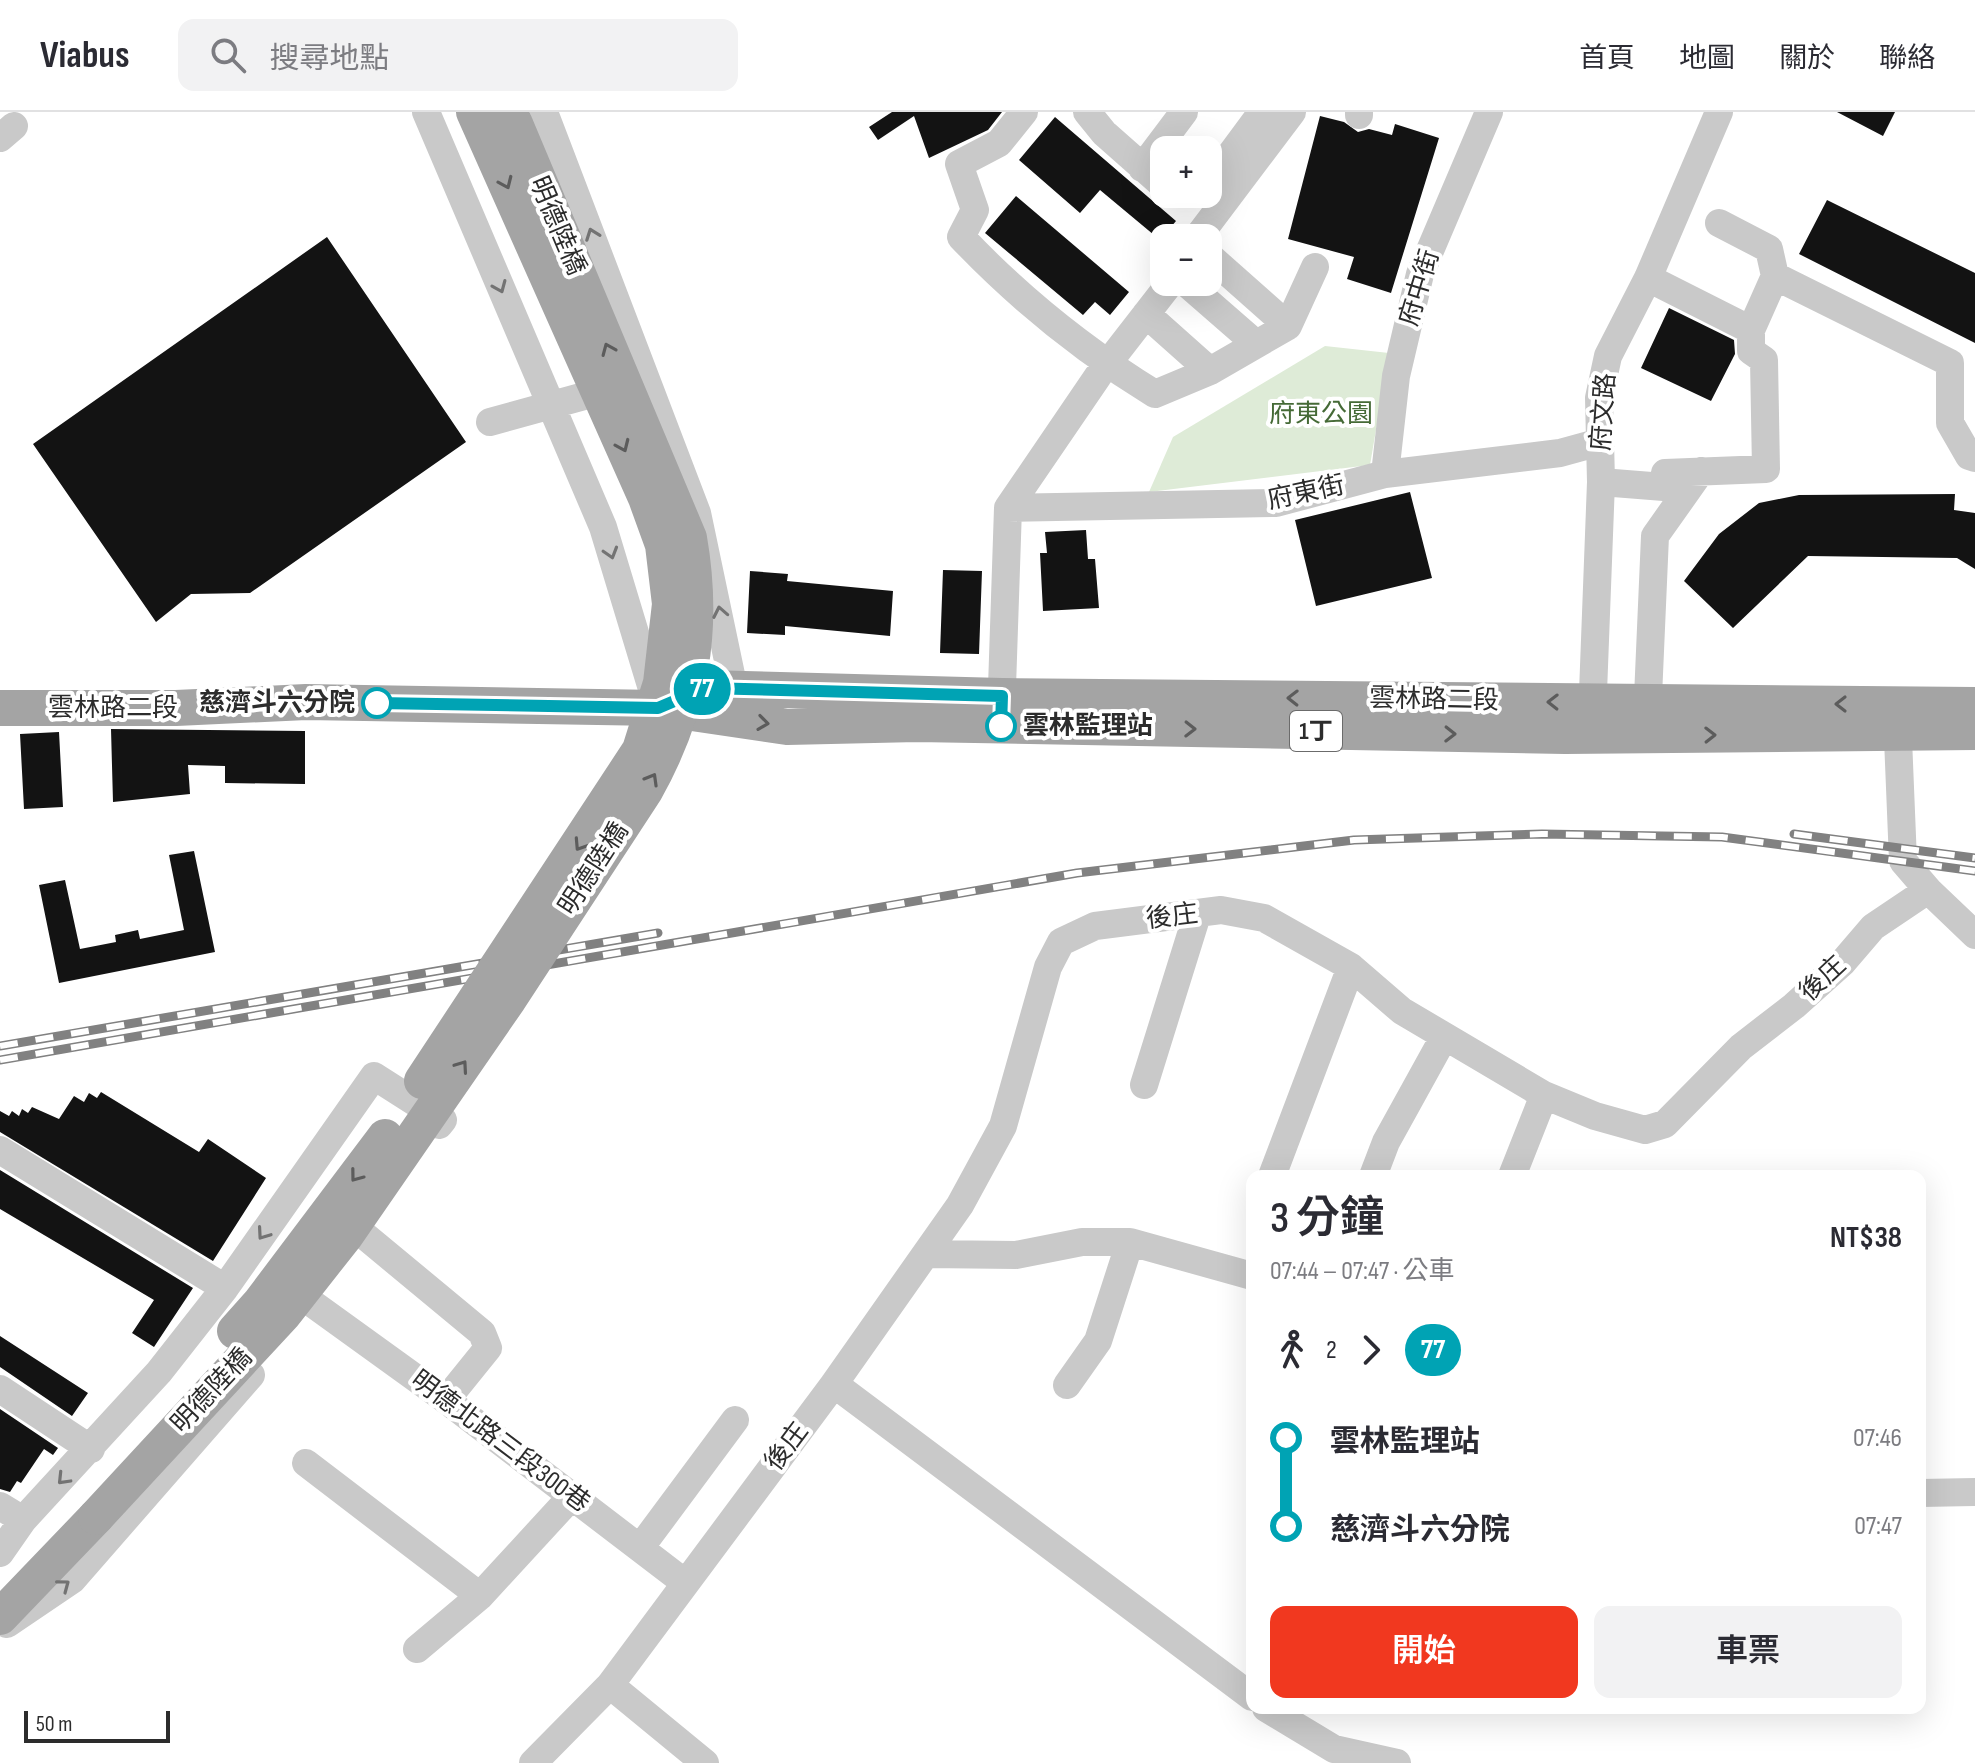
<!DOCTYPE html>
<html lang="zh-TW">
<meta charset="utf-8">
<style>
:root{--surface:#fff;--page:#f2f2f3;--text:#2b2b33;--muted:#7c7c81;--line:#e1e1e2;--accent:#f1381f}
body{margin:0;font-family:"Sofia Sans Condensed","Noto Sans TC",sans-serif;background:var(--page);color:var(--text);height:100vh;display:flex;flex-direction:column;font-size:30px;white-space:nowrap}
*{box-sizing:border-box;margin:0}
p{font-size:26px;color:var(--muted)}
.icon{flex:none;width:44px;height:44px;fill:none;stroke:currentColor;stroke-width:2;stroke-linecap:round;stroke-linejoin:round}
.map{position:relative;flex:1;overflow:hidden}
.side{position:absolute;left:1246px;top:1058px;width:680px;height:544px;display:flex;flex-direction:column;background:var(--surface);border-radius:16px;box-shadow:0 8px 32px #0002}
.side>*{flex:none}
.badge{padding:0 16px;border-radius:26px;font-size:28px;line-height:52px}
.controls{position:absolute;left:1150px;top:24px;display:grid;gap:16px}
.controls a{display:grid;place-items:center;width:72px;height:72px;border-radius:16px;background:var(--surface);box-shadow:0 8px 32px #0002;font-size:40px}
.scale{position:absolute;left:24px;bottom:20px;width:146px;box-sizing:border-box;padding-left:8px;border:4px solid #2c2c2c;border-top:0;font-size:22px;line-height:28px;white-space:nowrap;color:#2c2c2c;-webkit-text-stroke:6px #fff;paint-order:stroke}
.map>.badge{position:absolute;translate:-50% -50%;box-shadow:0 0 0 4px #fff}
.legs{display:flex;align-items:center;gap:12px;height:88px;padding:0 24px;font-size:26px}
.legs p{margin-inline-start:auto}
.overview{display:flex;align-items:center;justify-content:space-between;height:136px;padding:0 24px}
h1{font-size:44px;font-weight:600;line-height:60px}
.cta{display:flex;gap:16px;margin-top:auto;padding:16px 24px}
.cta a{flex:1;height:92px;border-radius:16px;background:var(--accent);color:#fff;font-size:32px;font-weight:600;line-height:92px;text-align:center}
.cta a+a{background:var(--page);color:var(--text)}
ul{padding:0 24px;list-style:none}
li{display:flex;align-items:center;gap:28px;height:88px;font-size:30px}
li i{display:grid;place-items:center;width:12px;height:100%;margin:0 10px;background:currentColor}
li i::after{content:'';width:20px;height:20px;margin:-10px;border:6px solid;border-radius:50%;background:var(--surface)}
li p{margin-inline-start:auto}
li:first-child i{background:linear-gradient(#0000 50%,currentColor 0)}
li:last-child i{background:linear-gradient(currentColor 50%,#0000 0)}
header{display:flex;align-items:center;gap:48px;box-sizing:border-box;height:112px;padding:0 40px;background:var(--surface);border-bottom:2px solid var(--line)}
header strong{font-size:38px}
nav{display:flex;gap:44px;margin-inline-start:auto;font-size:28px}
.search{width:560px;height:72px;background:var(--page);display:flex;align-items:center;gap:20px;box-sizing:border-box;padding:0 28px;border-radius:16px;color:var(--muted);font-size:30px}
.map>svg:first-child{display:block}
.green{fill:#deebd7}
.building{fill:#131313}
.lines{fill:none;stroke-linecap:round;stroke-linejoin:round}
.minor{stroke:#c9c9c9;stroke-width:28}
.major{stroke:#a4a4a4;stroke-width:36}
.rail-casing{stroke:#818181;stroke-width:9}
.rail{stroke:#fff;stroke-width:6;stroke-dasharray:18;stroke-linecap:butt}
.major-bridge{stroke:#a4a4a4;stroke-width:36}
.oneway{stroke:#5c5c5c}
.oneway2{stroke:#737373}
.line-1-casing{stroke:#fff;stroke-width:18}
.line-1{stroke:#00a3b4;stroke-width:12}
.stop-1-dot{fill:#fff;stroke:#00a3b4;stroke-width:4}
.labels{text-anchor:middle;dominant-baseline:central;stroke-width:8;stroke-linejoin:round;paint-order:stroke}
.shield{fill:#fff;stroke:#6b6b6b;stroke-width:2}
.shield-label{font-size:24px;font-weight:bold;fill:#2c2c2c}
.street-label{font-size:26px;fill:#2c2c2c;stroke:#fff}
.park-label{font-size:26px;fill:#456a36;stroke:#fff}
.stop-label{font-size:26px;font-weight:bold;fill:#2c2c2c;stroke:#fff;text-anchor:end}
</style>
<header>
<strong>Viabus</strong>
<div class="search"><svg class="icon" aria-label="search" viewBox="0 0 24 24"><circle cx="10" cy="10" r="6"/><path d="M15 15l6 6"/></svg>搜尋地點</div>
<nav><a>首頁</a><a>地圖</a><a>關於</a><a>聯絡</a></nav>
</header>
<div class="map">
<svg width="1975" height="1651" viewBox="0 0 1975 1651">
<rect width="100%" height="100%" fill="#fff"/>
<path class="green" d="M 1325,234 L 1389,241 L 1370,353 L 1149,380 L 1173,325 Z"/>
<path class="building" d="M 892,0 L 1002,0 L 988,18 L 929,46 L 914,4 L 878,28 L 869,15 Z
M 1837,0 L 1895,0 L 1883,24 Z
M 1320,4 L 1344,10 L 1358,20 L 1369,17 L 1392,23 L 1395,12 L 1439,26 L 1391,181 L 1347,167 L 1354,145 L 1288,127 Z
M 1055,5 L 1176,109 L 1160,128 L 1100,78 L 1080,101 L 1019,48 Z
M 1016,84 L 1129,180 L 1110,203 L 1095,190 L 1083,203 L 985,121 Z
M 1827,88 L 1975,161 L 1975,231 L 1799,142 Z
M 327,125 L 466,330 L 250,481 L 191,482 L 156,510 L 33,332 Z
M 1669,196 L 1734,228 L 1735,242 L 1711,289 L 1641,256 Z
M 1410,380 L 1432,466 L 1316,494 L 1295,408 Z
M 1955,382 L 1954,398 L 1975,401 L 1975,457 L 1957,446 L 1808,444 L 1733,516 L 1684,469 L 1719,422 L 1759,391 L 1799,383 Z
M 1086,418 L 1088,447 L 1095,447 L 1099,496 L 1043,499 L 1040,441 L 1047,441 L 1045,420 Z
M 943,458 L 982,459 L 979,542 L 940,541 Z
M 750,459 L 788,462 L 787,469 L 893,479 L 890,524 L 785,514 L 785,523 L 747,521 Z
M 111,617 L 305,619 L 305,672 L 225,671 L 225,654 L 188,653 L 190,682 L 113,690 Z
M 59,620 L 63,695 L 24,697 L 20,622 Z
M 194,739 L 215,840 L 59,871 L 39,773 L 65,768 L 80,837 L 116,830 L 115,823 L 138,818 L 140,827 L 184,818 L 169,743 Z
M 101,980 L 199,1040 L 208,1027 L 266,1066 L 213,1149 L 0,1020 L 0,999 L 9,1004 L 12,999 L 19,1004 L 22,997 L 28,1001 L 32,995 L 59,1007 L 74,984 L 84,990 L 89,981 L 97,986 Z
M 0,1058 L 193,1176 L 154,1235 L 132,1221 L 154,1188 L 0,1097 Z
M 0,1224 L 88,1281 L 72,1304 L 0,1255 Z
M 0,1297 L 58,1336 L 53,1343 L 44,1337 L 21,1371 L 17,1369 L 10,1380 L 0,1377 Z"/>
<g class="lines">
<path class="minor" d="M 426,0 L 603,415 L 655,587
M 544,0 L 697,401 L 734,577
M 1024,0 L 999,31 L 959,52 L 975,98 L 961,125 C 1018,185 1085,239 1155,282 L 1210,259 L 1288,214 L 1315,155
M 1087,0 L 1104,21 L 1164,74
M 1359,3 L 1359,0
M 0,26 L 14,14
M 1142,56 L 1184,0
M 1208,73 L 1262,0
M 1197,126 L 1292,0
M 1208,143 L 1288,214
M 1775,164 L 1950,251 L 1950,311 L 1969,344 L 1975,346
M 1648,166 L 1751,218 L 1775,164 L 1769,137 L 1719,111
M 1185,170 L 1255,231
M 1146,202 L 1210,259
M 490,310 L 617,275
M 1385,362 L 1396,264 L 1420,162 L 1489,0
M 1601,370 L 1664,375 L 1665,361 L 1766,357 L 1764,248 L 1751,239 L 1751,218
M 1008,396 L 1276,391 L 1385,362 L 1560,341 L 1600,330
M 1001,605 L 1008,396 L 1098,264 L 1171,170
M 1592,607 L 1601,370 L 1599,286 L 1608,244 L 1648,166 L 1719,0
M 1647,608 L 1655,424 L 1701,359
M 1928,778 L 1975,823
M 1144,973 L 1197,803
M 0,1038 L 225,1176
M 1272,1064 L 1351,855
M 1373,1064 L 1386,1030 L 1444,925
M 1512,1064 L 1544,983
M 365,1124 L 482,1221 L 488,1236 L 446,1288
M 927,1142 L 1016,1143 L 1082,1130 L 1130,1130 L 1252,1164
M 313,1192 L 446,1288 L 684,1470
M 834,1272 L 1252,1585
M 1067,1273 L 1098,1229 L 1130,1130
M 0,1277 L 91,1337
M 306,1351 L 480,1484
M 1920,1381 L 1975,1380
M 0,1394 L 23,1408
M 640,1436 L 735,1308
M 0,1441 L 23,1408 L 159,1260 L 225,1176 L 374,964 L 443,1008 L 439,1013
M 7,1512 L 72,1468 L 251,1263
M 417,1537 L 480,1484 L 572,1384
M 610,1573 L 705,1651
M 1266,1596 L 1334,1637 L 1397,1651
M 533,1651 L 610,1573 L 834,1272 L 960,1093 L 1003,1014 L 1048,855 L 1061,830 L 1095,814 L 1221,798 L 1264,806 L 1351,855 L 1402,899 L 1544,983 L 1595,1004 L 1645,1018 L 1665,1012 L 1741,935 L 1794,894 L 1843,850 L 1873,815 L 1928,778 L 1903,749 L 1897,602"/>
<path class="major" d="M 0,596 L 176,596 L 306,590 L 658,596 L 705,576 L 1002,584 L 1975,593
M 658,596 L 787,615 L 917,612 L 1565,624 L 1975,620
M 0,1505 L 96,1405"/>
<defs>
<path id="rail" d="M 1794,722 L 1975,746
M 0,934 L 658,821
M 0,948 L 1077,761 L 1354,728 L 1542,722 L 1722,725 L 1975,759"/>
</defs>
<use href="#rail" class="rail-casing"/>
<use href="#rail" class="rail"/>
<path class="major-bridge" d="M 422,969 L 640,638 L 661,571 L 670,492 L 663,433 L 646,386 L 474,0
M 235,1219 L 260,1191 L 385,1025
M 96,1405 L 283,1203 L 346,1123 L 509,887 L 645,679 C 691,597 705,518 689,426 L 510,0"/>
</g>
<defs><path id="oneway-chevron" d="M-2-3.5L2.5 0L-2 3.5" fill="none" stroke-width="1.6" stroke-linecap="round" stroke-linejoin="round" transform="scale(2)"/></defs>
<g class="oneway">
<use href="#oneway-chevron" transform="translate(506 71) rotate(66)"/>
<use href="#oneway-chevron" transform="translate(608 237) rotate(-113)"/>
<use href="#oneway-chevron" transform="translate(623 334) rotate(66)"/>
<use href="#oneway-chevron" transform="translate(1293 586) rotate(-179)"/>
<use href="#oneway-chevron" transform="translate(1553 590) rotate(-179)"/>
<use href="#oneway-chevron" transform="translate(1841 592) rotate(-180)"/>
<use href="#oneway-chevron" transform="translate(763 611) rotate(8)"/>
<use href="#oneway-chevron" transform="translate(1190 617) rotate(1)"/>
<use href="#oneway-chevron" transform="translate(1450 622) rotate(1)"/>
<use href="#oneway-chevron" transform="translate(1710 623) rotate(-1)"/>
<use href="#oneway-chevron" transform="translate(652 667) rotate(-60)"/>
<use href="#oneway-chevron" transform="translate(580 733) rotate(123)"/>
<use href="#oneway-chevron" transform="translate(462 954) rotate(-55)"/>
<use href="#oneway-chevron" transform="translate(356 1064) rotate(127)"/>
</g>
<g class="oneway2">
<use href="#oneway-chevron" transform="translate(592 122) rotate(-110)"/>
<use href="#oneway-chevron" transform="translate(500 175) rotate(67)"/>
<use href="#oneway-chevron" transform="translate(611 441) rotate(73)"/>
<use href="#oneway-chevron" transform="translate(720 500) rotate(-101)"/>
<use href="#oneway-chevron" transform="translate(263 1122) rotate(125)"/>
<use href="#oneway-chevron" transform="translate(63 1367) rotate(134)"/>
<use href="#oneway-chevron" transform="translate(64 1473) rotate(-37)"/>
</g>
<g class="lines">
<defs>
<path id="line-1" d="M 377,591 L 658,596 L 705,576 L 1002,584 L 1001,614"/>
</defs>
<use href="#line-1" class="line-1-casing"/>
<use href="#line-1" class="line-1"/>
</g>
<g class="stop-1-dot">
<circle cx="377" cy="591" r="14"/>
<circle cx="1001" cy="614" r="14"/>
</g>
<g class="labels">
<rect class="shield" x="1290" y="599" width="52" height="40" rx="6"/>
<g class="shield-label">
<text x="1316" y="619">1丁</text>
</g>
<g class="street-label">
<text transform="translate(557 114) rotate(67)">明德陸橋</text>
<text transform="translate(1420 176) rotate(-73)">府中街</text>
<text transform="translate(1604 300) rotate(-86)">府文路</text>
<text transform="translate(1306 381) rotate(-12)">府東街</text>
<text transform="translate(1434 588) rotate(1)">雲林路二段</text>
<text x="113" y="596">雲林路二段</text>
<text transform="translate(594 757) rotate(-57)">明德陸橋</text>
<text transform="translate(1172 805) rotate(-7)">後庄</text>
<text transform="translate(1823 867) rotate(-43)">後庄</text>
<text transform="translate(212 1279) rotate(-47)">明德陸橋</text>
<text transform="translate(500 1330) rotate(37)">明德北路三段300巷</text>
<text transform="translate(787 1335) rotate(-53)">後庄</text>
</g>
<g class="park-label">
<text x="1321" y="302">府東公園</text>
</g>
<g class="stop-label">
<text x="355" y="591">慈濟斗六分院</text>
<text x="1023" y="614" text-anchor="start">雲林監理站</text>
</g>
</g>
</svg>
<div class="controls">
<a>+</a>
<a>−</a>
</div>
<div class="scale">50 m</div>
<b class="badge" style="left:702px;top:577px;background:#00a3b4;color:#fff">77</b>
<section class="side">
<div class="overview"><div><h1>3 分鐘</h1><p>07:44 – 07:47 · 公車</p></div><b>NT$38</b></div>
<div class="legs"><svg class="icon" aria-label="walk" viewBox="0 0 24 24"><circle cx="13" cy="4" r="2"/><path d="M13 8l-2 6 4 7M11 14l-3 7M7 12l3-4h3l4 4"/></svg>2<svg class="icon" aria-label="forward" viewBox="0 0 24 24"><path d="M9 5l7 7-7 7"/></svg><b class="badge" style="background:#00a3b4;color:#fff">77</b></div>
<ul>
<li><i style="color:#00a3b4"></i><b>雲林監理站</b><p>07:46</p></li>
<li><i style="color:#00a3b4"></i><b>慈濟斗六分院</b><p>07:47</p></li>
</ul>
<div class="cta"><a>開始</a><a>車票</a></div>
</section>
</div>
